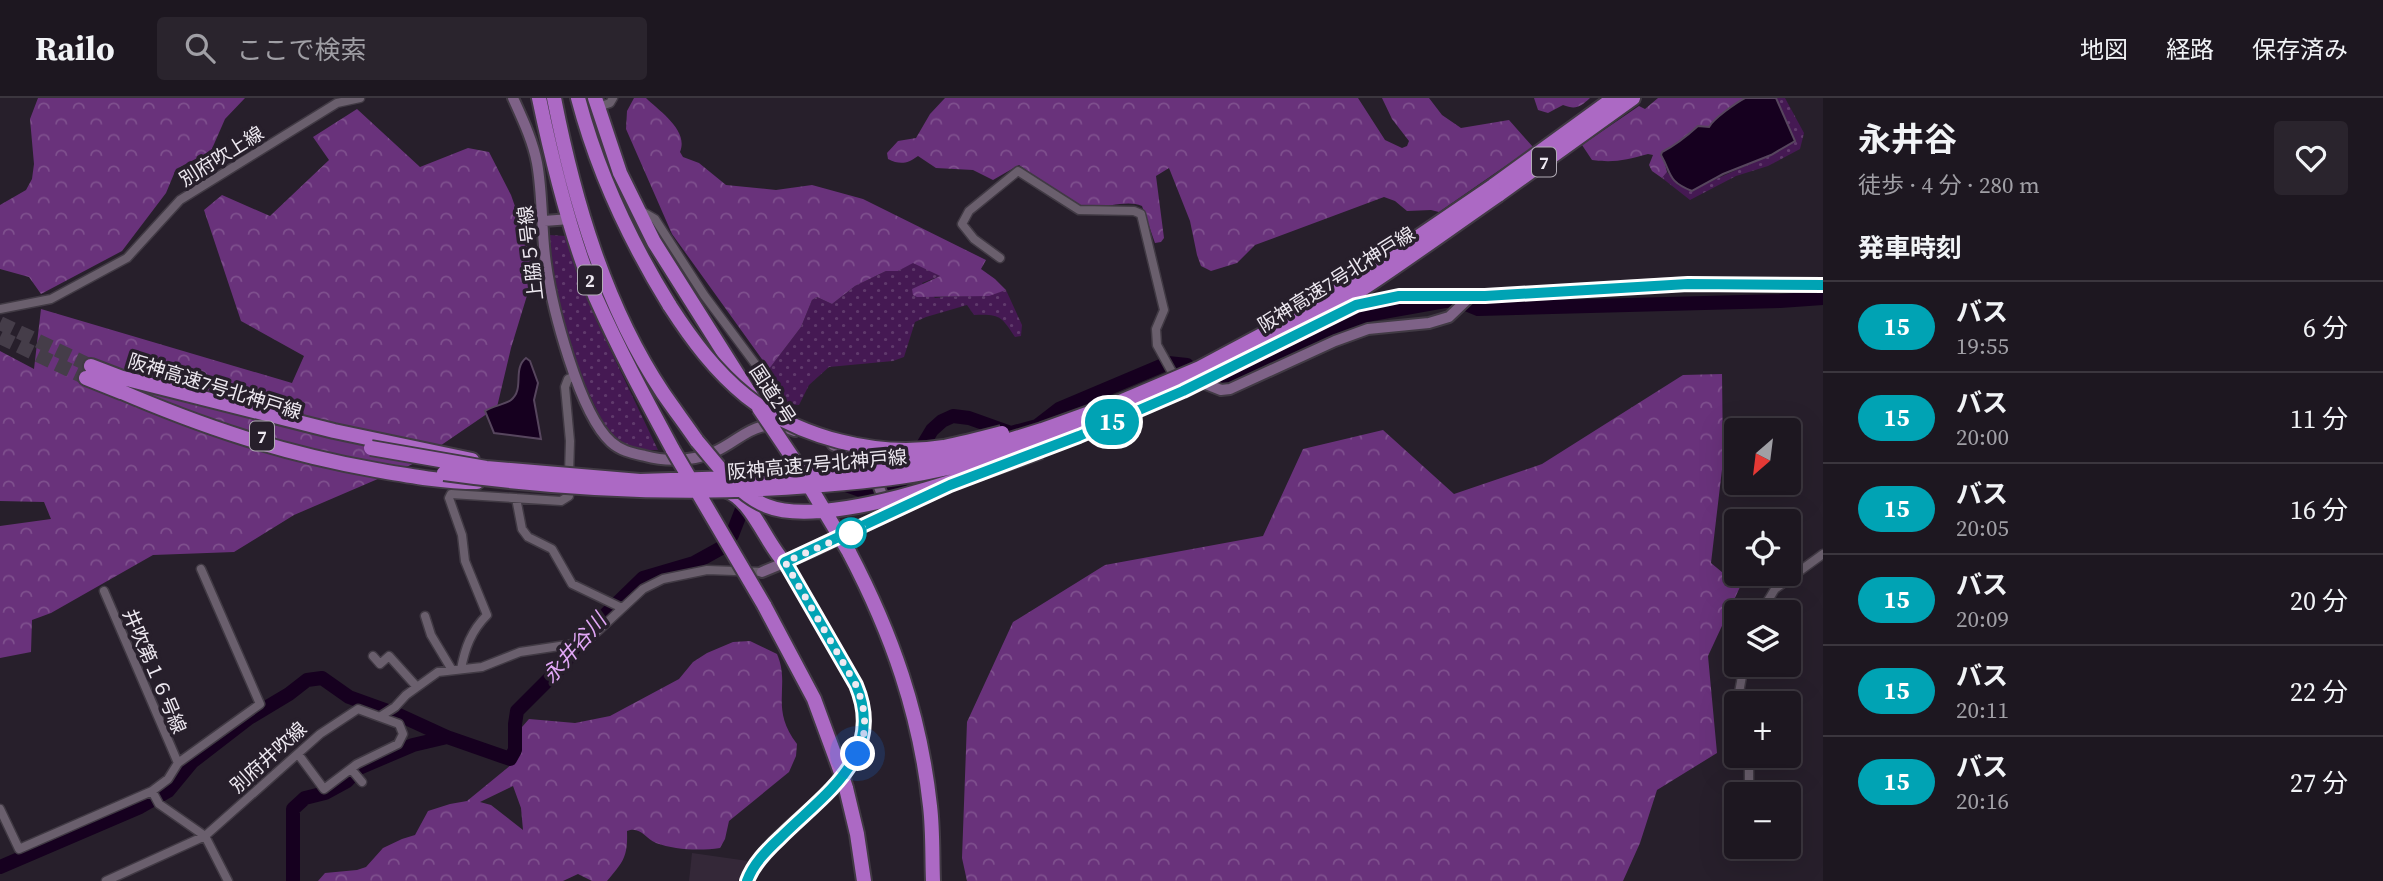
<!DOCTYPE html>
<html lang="ja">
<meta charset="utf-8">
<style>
:root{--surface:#1d1720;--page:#2a242d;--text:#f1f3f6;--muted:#a09fa5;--line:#3b363e}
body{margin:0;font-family:"Source Serif 4","Noto Sans JP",serif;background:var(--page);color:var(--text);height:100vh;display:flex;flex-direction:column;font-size:26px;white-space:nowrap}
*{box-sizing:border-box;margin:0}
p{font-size:23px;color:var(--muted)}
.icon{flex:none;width:38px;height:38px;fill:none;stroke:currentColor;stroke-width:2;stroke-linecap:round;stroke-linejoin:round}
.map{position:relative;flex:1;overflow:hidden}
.details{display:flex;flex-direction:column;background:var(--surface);width:560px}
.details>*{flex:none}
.badge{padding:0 14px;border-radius:23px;font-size:24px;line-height:46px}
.needle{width:46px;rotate:208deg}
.fabs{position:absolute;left:1724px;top:320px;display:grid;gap:14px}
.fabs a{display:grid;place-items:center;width:77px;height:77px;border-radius:7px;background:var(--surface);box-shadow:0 7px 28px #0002,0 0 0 2px var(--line);font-size:35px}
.you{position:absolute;width:35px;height:35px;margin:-18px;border:5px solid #fff;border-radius:50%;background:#1a73e8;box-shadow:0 0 0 10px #1a73e833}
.map>.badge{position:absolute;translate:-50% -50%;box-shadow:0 0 0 4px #fff}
h2{padding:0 35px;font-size:26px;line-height:63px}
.round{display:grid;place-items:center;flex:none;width:74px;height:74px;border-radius:7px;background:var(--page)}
.headline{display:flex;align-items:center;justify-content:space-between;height:119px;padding:0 35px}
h1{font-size:33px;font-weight:700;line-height:52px}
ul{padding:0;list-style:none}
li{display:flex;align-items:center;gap:21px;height:91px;padding:0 35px;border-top:2px solid var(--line)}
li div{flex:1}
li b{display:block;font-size:26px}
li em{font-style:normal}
li .badge{min-width:77px;font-weight:700;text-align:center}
header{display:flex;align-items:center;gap:42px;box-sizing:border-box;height:98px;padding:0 35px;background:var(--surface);border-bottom:2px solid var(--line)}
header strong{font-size:33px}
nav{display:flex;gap:38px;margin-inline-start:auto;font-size:24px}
.search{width:490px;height:63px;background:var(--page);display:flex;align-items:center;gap:18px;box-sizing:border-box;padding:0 24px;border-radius:7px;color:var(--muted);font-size:26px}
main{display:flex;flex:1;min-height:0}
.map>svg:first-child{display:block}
.built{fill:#342838}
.grass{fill:url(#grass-dots)}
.forest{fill:url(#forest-crowns);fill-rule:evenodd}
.water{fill:#16001f;stroke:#57465e;stroke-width:2}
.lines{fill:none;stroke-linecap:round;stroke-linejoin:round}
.river{stroke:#16001f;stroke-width:14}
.highway-tunnel{stroke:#453d49;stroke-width:14;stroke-dasharray:14 7;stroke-linecap:butt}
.street-casing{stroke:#413a44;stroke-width:11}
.secondary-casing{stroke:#413a44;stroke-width:14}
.highway-casing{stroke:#413a44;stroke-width:18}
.street{stroke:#6a5f6d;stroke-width:8}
.secondary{stroke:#7e6287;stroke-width:10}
.highway{stroke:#ac69c4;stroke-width:14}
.highway-bridge-casing{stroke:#413a44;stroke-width:18;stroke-linecap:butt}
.highway-bridge{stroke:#ac69c4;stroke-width:14}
.line-casing{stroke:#fff;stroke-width:16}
.line{stroke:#00a3b4;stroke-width:10}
.walk{stroke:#eee9f1;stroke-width:7;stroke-dasharray:0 12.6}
.stop-dot{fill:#fff;stroke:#00a3b4;stroke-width:3.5}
.labels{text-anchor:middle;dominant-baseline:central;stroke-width:7;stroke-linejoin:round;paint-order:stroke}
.shield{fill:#271f2b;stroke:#b2acb6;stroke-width:2}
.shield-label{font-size:18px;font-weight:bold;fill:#eee9f1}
.street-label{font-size:19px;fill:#eee9f1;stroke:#271f2b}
.water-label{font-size:21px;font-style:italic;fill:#e2a7f7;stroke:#271f2b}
</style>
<header>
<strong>Railo</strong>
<div class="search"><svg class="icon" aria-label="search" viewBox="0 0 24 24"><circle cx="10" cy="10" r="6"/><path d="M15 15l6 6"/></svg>ここで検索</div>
<nav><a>地図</a><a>経路</a><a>保存済み</a></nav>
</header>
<main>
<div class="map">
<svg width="1823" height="783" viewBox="0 0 1823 783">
<defs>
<pattern id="grass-dots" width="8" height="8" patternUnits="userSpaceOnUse" patternTransform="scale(1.75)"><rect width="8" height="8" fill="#451953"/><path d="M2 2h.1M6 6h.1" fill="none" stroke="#603a6c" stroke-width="1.8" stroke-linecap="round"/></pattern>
<pattern id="forest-crowns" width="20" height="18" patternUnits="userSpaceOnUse" patternTransform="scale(1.75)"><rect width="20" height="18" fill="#69327b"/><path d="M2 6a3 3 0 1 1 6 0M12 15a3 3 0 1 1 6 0" fill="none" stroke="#7f508e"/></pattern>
</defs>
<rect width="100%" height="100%" fill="#271f2b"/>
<path class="built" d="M 692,755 L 748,763 L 738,783 L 689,783 Z"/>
<path class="grass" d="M 1776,0 L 1785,0 L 1804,35 L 1800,51 L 1768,68 L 1736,78 L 1690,102 L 1662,80 L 1667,74 L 1678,87 L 1692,93 C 1726,75 1762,63 1794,44 Z
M 549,137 L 566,138 L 597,224 L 658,352 C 643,352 630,353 617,343 C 607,335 603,323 597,312 C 569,256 556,198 549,137 Z
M 913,164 L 940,178 L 922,185 L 935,200 C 959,197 983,200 1006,192 L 1022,227 L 1021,238 L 1015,239 C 1001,218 1000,216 974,217 L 967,207 L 926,219 L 915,224 L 904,259 L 893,263 L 829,269 L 809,287 L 799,307 L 783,306 L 780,288 L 769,271 L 801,229 L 812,202 L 817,199 L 832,206 L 855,188 L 886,173 L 898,173 Z"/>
<path class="forest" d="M 38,0 L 245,0 L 225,21 L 211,53 L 176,71 L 166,95 L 122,153 L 41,196 L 29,179 L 0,171 L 0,107 L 26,92 L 32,81 L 34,66 L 30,21 Z
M 634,0 L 646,0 C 659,13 689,32 680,54 L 683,59 L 699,65 L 726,87 L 776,92 L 812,87 L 863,101 L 986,162 L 981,171 L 995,181 L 1006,192 L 989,198 L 917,199 L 913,197 L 912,191 L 940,178 L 913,165 L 898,173 L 886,173 L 855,188 L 832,206 L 817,199 L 812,202 L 801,229 L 769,271 L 672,136 L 626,31 L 627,13 Z
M 945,0 L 1358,0 L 1385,42 L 1402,50 L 1407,48 L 1409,43 L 1392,21 L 1382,0 L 1429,0 L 1442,17 L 1461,30 L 1509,22 L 1533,49 L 1439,114 L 1431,112 L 1407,113 L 1395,103 L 1384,99 L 1255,147 L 1237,165 L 1211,173 L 1201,168 L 1197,157 L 1190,123 L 1169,70 L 1156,78 L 1164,140 L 1161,144 L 1155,145 L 1142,108 C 1123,100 1099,115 1074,106 L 1019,67 L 993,82 L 973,72 L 936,70 L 918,58 C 907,66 900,67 888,61 L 887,55 L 898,43 L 916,40 L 930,16 Z
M 1534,0 L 1590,0 C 1580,9 1576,12 1563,7 L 1548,15 L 1538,12 Z
M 1658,0 L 1745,0 C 1737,4 1713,21 1709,29 L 1698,28 C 1687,38 1676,47 1662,54 L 1667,74 L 1662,80 L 1652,73 L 1649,67 L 1653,57 L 1648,56 C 1626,62 1614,65 1592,62 L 1582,47 L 1639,8 L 1645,11 Z
M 357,11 L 420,69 L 468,50 L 489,54 L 511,97 L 536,168 L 511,250 L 497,309 L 415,365 L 294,417 L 234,454 L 153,457 L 51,515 L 32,522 L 31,554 L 0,560 L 0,428 L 51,421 L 44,404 L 0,403 L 0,253 L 34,271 L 41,211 L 292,285 L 304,258 L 241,223 L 204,112 L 222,97 L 270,118 L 329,62 L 313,39 Z
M 1722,276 L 1723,363 L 1711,465 L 1740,489 L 1708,558 L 1717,655 L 1657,692 L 1640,745 L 1623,783 L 967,783 L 962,760 L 967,624 L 1013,524 L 1105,467 L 1263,438 L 1303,351 L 1383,332 L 1454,396 L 1542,366 L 1683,277 Z
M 750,543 L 777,556 C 791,588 769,610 797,646 L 796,658 L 789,674 L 729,723 L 725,741 L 720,750 C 700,753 675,752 656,745 C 645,740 640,728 627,733 C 628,759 623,764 607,783 L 592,783 L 578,776 L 563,783 L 318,783 L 325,775 L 357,772 L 366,769 L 383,750 L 402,741 L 415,737 L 428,713 L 450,706 L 467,703 L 512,666 L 520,646 L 522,629 L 529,621 L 575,625 L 610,618 L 679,581 L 693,564 L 707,555 L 733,544 ZM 513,688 L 521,710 L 523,732 L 491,707 L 480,704 Z"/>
<path class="water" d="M 1745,0 L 1776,0 L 1795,43 L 1771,57 L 1723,76 L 1692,93 C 1667,83 1672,76 1661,57 L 1662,54 C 1676,47 1687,38 1698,28 L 1709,29 C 1713,21 1737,4 1745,0 Z
M 526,260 L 530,263 L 538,285 L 534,302 L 541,341 L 494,335 L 485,313 C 493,308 506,306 511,302 C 525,291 512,271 526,260 Z"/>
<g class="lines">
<path class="river" d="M 1216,282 L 1223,285 L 1330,233 L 1372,216 L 1445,203 L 1456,202 L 1478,211 L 1780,203 L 1823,200
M 840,385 L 874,397 L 896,392 L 932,332 L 942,323 L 953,318 L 969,320 L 1011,335 L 1037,328 L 1059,311 L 1168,265 L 1187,267
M 0,769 L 140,709 L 168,693 L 192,664 L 249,620 L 289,596 L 307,582 L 322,580 L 349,599 L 399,617 L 447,639 L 510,661 L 515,652 L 515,626 L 517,613 L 565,565 L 583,535 L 603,519 L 643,480 L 694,465 L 723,449 L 732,437 L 753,383 L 762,371 L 792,370 L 807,375
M 293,783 L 293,711 L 305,700 L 325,695 L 347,683 L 359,670 L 413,647 L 447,639"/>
<path class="highway-tunnel" d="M 0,225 L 91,268
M 0,239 L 86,280"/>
<defs>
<path id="street" d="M 598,9 L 610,5 L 613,0
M 643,114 L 655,121 L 704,197 L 768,283 L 777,310 L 776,319
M 1000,160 L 974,141 L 962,126 L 969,113 L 1018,73 L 1079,112 L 1134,113 L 1141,116 L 1164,212 L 1156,231 L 1157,247 L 1177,283
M 0,211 L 51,201 L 127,160 L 180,102 L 337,5 L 360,0
M 569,376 L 570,343 L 565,289 L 568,281 L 575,278
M 516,400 L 522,431 L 528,439 L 552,451 L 572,486 L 622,510
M 104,493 L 178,665
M 1761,514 L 1775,491 L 1823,456
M 425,518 L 431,537 L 452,572
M 373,558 L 380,566 L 389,558 L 417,589
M 461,571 C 465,550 471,533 487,517 L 465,463 L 462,437 L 449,400 L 451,396 L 561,403 L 569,398 L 569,386
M 1737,606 L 1744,567
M 381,618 L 395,609 L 406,597 L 438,574 L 482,569 L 520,554 L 586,544 L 643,491 L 663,481 L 707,472 L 762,474
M 1749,658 L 1749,686
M 351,671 L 362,684
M 152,693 L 159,706 L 205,738 L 228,783
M 0,711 L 19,751 L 152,693 L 168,681 L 178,665 L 260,606 L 201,471
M 106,783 L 205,738 L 320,636 L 358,611 L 399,626 L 403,636 L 398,646 L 357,666 L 324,691 L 298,656"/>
<path id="secondary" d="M 513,0 C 522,20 533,43 537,65 C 543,98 541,132 546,166 C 552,209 579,315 611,344 C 621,353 632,355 645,358 C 666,364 692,363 712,355 C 745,341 753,317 795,333
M 544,123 L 570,121
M 1323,223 L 1356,207 L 1399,198 L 1485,198 L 1688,185 L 1791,188 L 1823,187
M 1201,284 L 1221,292 L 1230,291 L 1335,243 L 1368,231 L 1429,225 L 1449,219 L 1471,198
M 833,347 C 862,357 879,379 885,408
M 1034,355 L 1068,342
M 762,474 L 813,453 L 938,393
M 747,783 C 775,711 897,685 856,587 L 785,465"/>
<path id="highway" d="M 539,0 C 553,67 570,137 596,200 C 619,252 646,302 673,352
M 554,0 C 574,102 605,208 663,295 C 674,311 686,327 697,343
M 578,0 C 597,72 631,145 670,208
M 595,0 L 620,75 L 654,144 L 753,301
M 1493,88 L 1614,0
M 1498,97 L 1633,0
M 91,268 L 125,281
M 119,279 L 334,333 L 472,362
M 86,280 L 121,294
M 115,291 C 203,329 281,355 376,372 C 410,378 443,384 477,384
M 725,392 C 752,401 765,444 785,465
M 849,454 C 892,536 920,616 930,708 C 933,733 932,758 933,783
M 764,507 L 814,601 L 839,669
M 846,690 L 857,736 L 864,783"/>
</defs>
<use href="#street" class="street-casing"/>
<use href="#secondary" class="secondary-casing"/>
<use href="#highway" class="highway-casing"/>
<use href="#street" class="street"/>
<use href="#secondary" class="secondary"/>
<use href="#highway" class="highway"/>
<defs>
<path id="highway-bridge" d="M 670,208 C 692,242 715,273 746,298 C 799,340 878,360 944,349 C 964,345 983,340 1002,335
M 759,310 L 794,362 L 849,454
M 697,343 C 717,366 737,396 767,408 C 826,432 980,375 1041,353
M 371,350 L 486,370 L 640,383 L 824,377 L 922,364 L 984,350 L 1042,332 L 1120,304 L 1200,270 L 1284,225 L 1380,165 L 1493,88
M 673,352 L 764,507
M 444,375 C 566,392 688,398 810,388 C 848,385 886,382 923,375 C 1045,352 1183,296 1291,235 C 1363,194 1430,144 1498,97
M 839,669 L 846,690"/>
</defs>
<use href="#highway-bridge" class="highway-bridge-casing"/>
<use href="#highway-bridge" class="highway-bridge"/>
</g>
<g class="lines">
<defs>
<path id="line" d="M 747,783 C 753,766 767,752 780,740 C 825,695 886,658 856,587 L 785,464 L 950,387 L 1079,338 L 1183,293 L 1356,207 L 1399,198 L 1485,198 L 1688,186 L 1823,187"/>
</defs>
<use href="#line" class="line-casing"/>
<use href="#line" class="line"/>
<path class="walk" d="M 851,435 L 863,430 L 785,464 L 856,587 C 866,612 868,631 858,656"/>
</g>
<circle class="stop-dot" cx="851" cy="435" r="14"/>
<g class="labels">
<g class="shield">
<rect x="1532" y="49.5" width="24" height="29" rx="5"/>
<rect x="578" y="167.5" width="24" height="29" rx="5"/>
<rect x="250" y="323.5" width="24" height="29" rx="5"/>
</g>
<g class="shield-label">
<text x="1544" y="64">7</text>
<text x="590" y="182">2</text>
<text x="262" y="338">7</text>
</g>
<g class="street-label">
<text transform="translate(221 58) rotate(-32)">別府吹上線</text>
<text transform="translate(530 155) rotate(-97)">上脇５号線</text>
<text transform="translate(1336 181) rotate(-32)">阪神高速7号北神戸線</text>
<text transform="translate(215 288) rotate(17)">阪神高速7号北神戸線</text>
<text transform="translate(773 296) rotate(57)">国道2号</text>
<text transform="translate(817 366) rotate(-5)">阪神高速7号北神戸線</text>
<text transform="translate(155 573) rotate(67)">井吹第１６号線</text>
<text transform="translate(268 659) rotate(-42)">別府井吹線</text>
</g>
<g class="water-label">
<text transform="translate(574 550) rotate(-49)">永井谷川</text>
</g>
</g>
</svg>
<div class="fabs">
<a><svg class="needle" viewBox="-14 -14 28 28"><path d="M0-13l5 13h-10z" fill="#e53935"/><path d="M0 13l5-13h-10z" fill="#a09fa5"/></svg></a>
<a><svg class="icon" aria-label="locate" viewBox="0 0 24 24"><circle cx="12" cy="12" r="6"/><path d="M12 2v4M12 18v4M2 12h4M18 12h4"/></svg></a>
<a><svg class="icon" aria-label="layers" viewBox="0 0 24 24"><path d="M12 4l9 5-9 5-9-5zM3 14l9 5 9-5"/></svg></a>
<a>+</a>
<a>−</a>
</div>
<div class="you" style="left:858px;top:656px"></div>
<b class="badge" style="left:1112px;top:324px;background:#00a3b4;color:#fff">15</b>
</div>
<section class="details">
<div class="headline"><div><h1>永井谷</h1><p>徒歩 · 4 分 · 280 m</p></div><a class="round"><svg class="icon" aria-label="heart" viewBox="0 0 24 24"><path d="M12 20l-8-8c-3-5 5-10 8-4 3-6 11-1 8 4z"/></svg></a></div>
<h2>発車時刻</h2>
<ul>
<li><span class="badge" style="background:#00a3b4;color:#fff">15</span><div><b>バス</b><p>19:55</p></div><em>6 分</em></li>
<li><span class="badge" style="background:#00a3b4;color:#fff">15</span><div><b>バス</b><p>20:00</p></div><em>11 分</em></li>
<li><span class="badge" style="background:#00a3b4;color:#fff">15</span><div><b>バス</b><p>20:05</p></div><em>16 分</em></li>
<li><span class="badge" style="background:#00a3b4;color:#fff">15</span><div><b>バス</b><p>20:09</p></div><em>20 分</em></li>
<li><span class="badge" style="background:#00a3b4;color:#fff">15</span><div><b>バス</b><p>20:11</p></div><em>22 分</em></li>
<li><span class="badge" style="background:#00a3b4;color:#fff">15</span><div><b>バス</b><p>20:16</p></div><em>27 分</em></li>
</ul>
</section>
</main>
